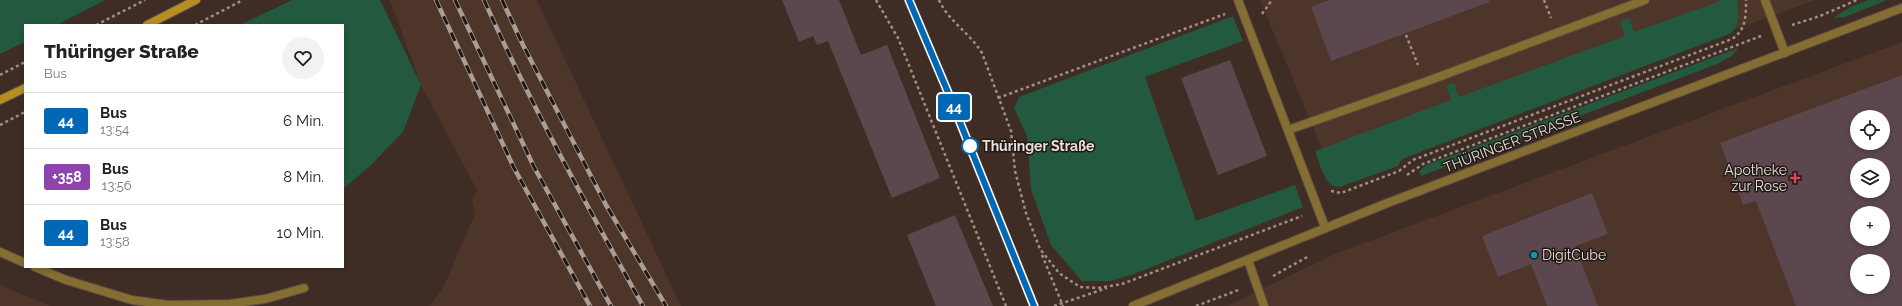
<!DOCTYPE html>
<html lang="de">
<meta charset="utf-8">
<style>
:root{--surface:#fff;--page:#f2f2f2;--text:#222;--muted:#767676;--line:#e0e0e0}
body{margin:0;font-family:Raleway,sans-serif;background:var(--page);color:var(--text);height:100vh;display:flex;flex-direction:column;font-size:15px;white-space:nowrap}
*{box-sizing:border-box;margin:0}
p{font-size:13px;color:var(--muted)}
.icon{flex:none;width:22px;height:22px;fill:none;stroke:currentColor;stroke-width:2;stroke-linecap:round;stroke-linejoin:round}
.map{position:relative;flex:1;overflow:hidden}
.details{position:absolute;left:24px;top:24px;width:320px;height:244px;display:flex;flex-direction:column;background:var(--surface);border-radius:0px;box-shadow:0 2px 6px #0003}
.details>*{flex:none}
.badge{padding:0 8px;border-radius:3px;font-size:14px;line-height:26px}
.tools{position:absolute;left:1850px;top:110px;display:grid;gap:8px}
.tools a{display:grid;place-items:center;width:40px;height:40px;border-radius:50%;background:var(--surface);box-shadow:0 2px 6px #0003;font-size:20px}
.map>.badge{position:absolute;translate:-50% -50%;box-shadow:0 0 0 2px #fff}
.round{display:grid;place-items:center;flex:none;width:42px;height:42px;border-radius:21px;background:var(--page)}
.overview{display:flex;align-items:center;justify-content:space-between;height:68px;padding:0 20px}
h1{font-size:19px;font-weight:800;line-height:30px}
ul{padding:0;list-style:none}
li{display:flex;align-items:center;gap:12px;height:56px;padding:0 20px;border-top:1px solid var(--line)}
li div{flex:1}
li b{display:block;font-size:15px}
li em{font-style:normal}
li .badge{min-width:44px;font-weight:700;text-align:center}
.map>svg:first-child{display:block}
.built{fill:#4d352a;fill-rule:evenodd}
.green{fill:#22593f}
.building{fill:#5c474e;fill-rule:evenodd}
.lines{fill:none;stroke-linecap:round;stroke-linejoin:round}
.service-casing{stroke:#5b4a42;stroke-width:10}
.minor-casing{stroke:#5b4a42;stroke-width:10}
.tertiary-casing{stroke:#5b4a42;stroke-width:10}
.secondary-casing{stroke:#5b4a42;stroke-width:10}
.path{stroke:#9d8f88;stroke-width:2.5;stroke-dasharray:3 3;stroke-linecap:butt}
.service{stroke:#856e32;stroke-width:8}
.minor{stroke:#856e32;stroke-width:8}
.tertiary{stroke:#856e32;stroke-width:8}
.secondary{stroke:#b48f20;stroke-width:8}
.rail-casing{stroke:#aa9c96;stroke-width:4.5}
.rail{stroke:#201814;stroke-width:3;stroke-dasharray:9;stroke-linecap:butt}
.line-casing{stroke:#fff;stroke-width:9}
.line{stroke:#0068b4;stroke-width:6}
.stop-dot{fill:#fff;stroke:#0068b4;stroke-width:2}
.health-dot{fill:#e0444e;stroke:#201814;stroke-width:1.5}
.culture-dot{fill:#0f9aa8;stroke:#201814;stroke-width:1.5}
.labels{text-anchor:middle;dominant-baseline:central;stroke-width:3;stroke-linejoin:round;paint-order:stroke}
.street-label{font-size:14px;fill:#ece0db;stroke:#201814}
.stop-label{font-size:14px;font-weight:bold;fill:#ece0db;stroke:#201814;text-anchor:start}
.poi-label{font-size:14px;fill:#ece0db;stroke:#201814;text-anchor:end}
</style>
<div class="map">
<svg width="1902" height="306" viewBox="0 0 1902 306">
<rect width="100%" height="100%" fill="#3f2d25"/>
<path class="built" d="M 390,0 L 537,0 L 681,306 L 429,306 L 442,290 L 475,214 L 472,201 L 477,190 L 421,85 Z
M 1260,0 L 1815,0 L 1333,175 Z
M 1902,42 L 1902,306 L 1227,306 L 1335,254 ZM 1857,117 L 1883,117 L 1883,143 L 1857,143 ZM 1857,165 L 1883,165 L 1883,191 L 1857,191 ZM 1857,213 L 1883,213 L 1883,239 L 1857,239 ZM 1857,261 L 1883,261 L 1883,287 L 1857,287 Z
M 0,285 L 51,306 L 0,306 Z"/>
<path class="green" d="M 0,0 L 105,0 L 57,25 L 25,25 L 25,42 L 0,54 Z
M 292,0 L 380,0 L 421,85 L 403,132 L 370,166 L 343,189 L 343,25 L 240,25 Z
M 1723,0 L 1737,0 C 1739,10 1740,28 1729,34 L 1402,159 L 1398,166 L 1340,187 C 1324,188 1320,163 1315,151 L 1451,100 L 1446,86 L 1454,83 L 1459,97 L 1625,36 L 1620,21 L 1629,18 L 1634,32 Z
M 1868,0 L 1887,0 L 1845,17 L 1833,18 L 1851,7 Z
M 1233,16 L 1243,41 L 1145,77 L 1196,221 L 1295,185 L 1303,207 L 1134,274 L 1110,281 L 1082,281 L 1051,245 L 1031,189 L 1027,136 L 1014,108 L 1019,97 Z
M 1738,48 L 1732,56 L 1717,64 L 1421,176 L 1419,171 L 1427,165 Z"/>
<path class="building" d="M 782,0 L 839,0 L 861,55 L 887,45 L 940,178 L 892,198 L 828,41 L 817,45 L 813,36 L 799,42 Z
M 1329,0 L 1489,0 L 1489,2 L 1331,61 L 1311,7 Z
M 1230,60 L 1267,156 L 1218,175 L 1181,78 Z
M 1902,75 L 1902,306 L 1796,306 L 1756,201 L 1743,205 L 1720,143 ZM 1857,117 L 1883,117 L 1883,143 L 1857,143 ZM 1857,165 L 1883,165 L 1883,191 L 1857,191 ZM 1857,213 L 1883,213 L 1883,239 L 1857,239 ZM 1857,261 L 1883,261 L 1883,287 L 1857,287 Z
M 1592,193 L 1608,234 L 1575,246 L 1598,306 L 1547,306 L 1531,264 L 1498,277 L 1482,236 Z
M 955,215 L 993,306 L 936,306 L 907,235 Z"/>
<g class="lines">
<defs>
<path id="service" d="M 1288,130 L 1425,82 L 1645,0
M 0,252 L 25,263
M 1248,260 L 1264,306
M 35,267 L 66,280 L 132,300 L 168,305 L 230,304 L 265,299 L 304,288"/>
<path id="minor" d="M 1238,0 L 1325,227
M 1765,0 L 1785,53"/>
<path id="tertiary" d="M 1133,306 L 1385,204 L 1902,8"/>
<path id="secondary" d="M 909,0 L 947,90 L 1034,306
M 147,25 L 196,0
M 0,100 L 25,88"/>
</defs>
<use href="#service" class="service-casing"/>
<use href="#minor" class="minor-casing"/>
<use href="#tertiary" class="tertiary-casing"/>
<use href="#secondary" class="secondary-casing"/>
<path class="path" d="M 876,0 L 898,38 L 1006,306
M 939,0 C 949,22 970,33 982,53 L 1011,131 L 1015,171 L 1026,213 L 1040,249 L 1059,273 L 1080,287 L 1098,288 L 1122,284 L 1302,216
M 1544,0 L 1551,18
M 1262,14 L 1272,0
M 96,25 L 145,0
M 195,25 L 243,0
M 1792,25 L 1820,16 L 1857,0
M 1406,35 L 1418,65
M 0,75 L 25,62
M 998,98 L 1225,14
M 0,125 L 25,112
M 1407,175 L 1423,164 L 1761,36
M 1331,191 L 1341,193 L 1399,171 L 1413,160 L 1732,39 C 1746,30 1746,16 1746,0
M 1042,255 L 1063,306
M 1273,276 L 1309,256
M 1054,306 L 1107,288
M 1196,306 L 1241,289"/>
<use href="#service" class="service"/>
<use href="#minor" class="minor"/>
<use href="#tertiary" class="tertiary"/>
<use href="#secondary" class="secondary"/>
<defs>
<path id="rail" d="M 436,0 L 514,168 L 590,306
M 455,0 L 534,167 L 611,306
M 484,0 C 531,105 587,206 643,306
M 502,0 L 523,45 L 606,205 L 666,306"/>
</defs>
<use href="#rail" class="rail-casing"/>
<use href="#rail" class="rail"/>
</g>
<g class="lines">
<defs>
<path id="line" d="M 909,0 L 947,90 L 1034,306"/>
</defs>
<use href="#line" class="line-casing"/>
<use href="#line" class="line"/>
</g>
<circle class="stop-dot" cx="970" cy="146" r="8"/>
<path class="health-dot" d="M1793 172h4v4h4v4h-4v4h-4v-4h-4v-4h4z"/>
<circle class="culture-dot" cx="1534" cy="255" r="4"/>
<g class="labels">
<g class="street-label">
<text transform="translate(1512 142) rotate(-21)">THÜRINGER STRASSE</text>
</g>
<g class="stop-label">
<text x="982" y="146">Thüringer Straße</text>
</g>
<g class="poi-label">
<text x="1787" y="170">Apotheke<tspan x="1787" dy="16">zur Rose</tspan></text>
<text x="1542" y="255" text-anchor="start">DigitCube</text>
</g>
</g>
</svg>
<div class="tools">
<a><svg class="icon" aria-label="locate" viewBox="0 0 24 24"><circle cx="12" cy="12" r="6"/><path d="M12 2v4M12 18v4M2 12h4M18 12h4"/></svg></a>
<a><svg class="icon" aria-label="layers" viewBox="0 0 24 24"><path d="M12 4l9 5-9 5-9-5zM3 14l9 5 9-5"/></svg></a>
<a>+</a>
<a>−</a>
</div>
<b class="badge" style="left:954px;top:107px;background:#0068b4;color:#fff">44</b>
<section class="details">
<div class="overview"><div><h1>Thüringer Straße</h1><p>Bus</p></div><a class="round"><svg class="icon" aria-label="heart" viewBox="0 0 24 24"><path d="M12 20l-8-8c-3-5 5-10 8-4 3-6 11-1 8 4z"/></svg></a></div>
<ul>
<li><span class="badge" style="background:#0068b4;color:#fff">44</span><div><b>Bus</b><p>13:54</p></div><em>6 Min.</em></li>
<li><span class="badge" style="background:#8e44ad;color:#fff">+358</span><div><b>Bus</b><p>13:56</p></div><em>8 Min.</em></li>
<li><span class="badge" style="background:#0068b4;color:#fff">44</span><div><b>Bus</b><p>13:58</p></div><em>10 Min.</em></li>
</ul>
</section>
</div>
